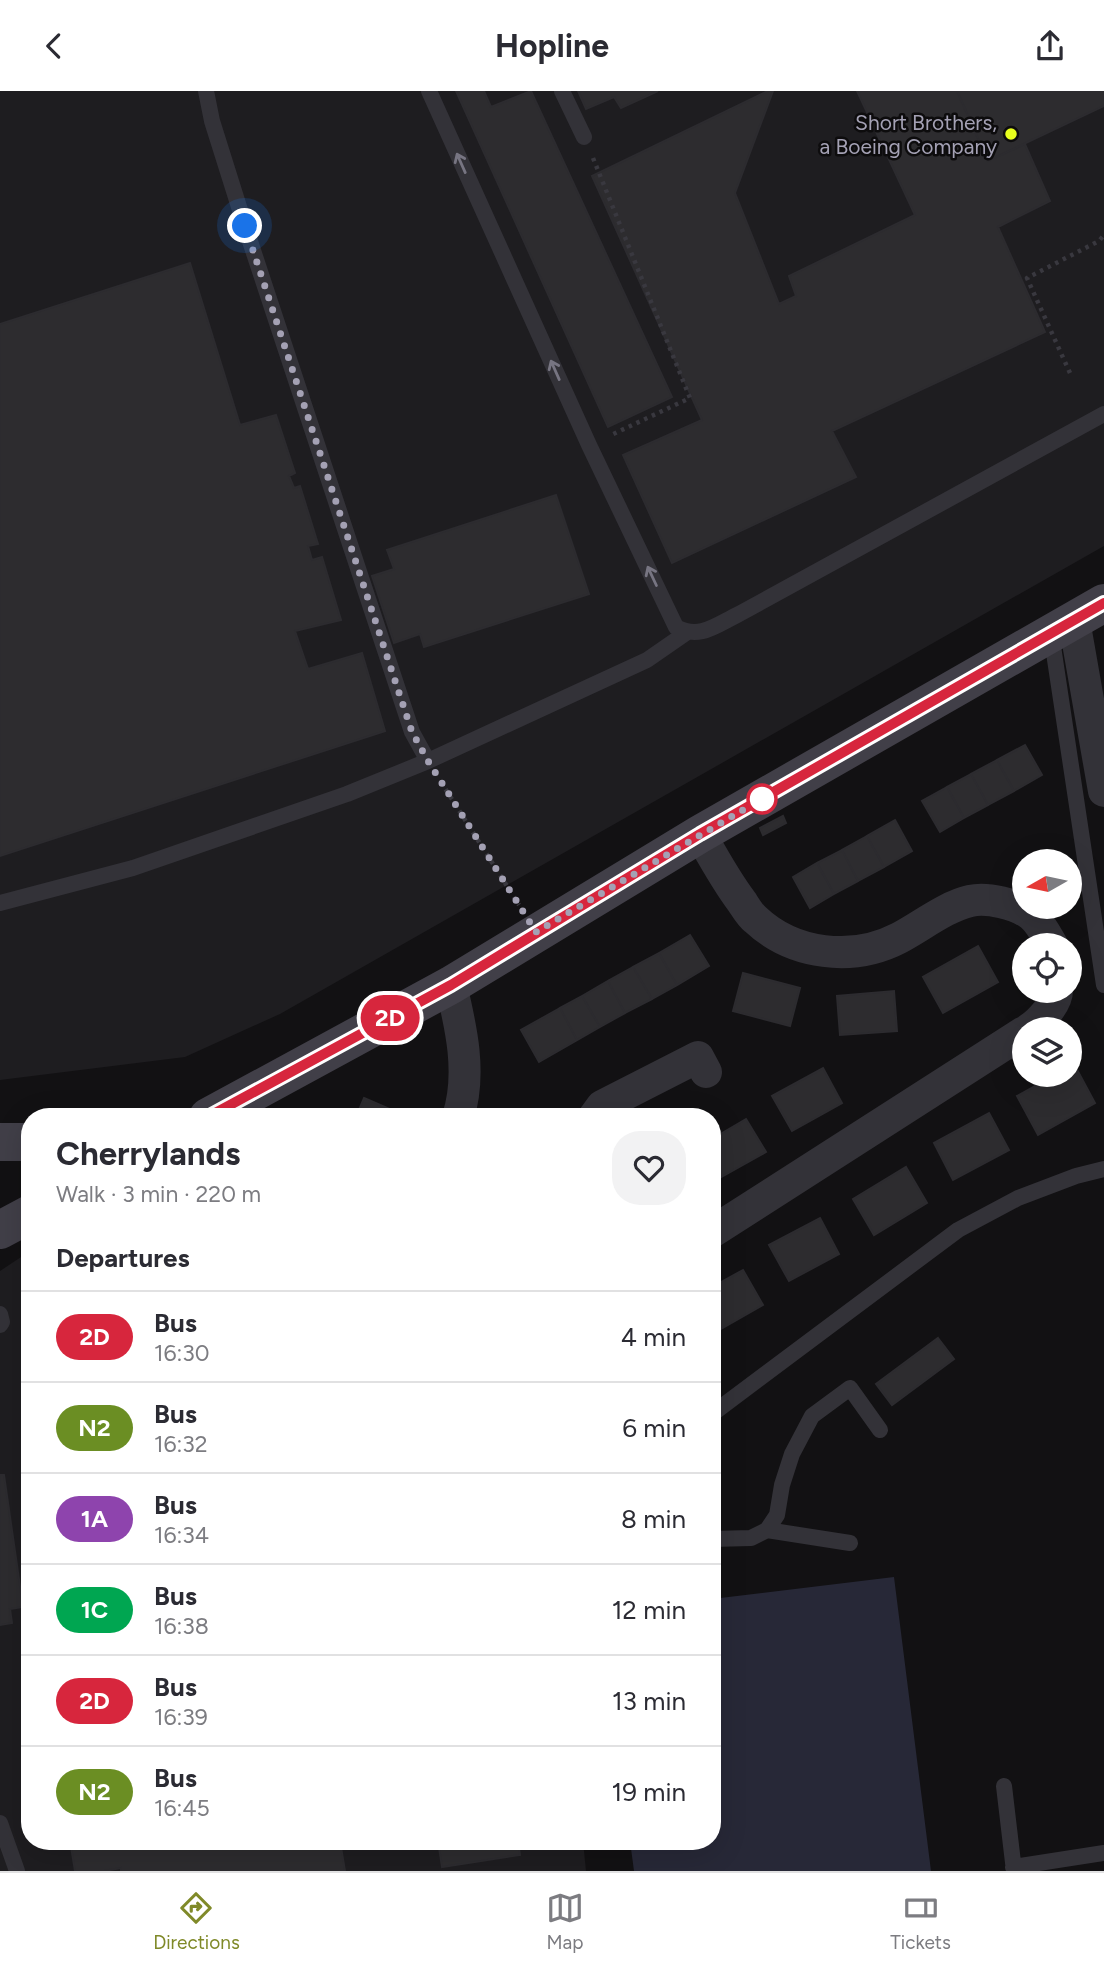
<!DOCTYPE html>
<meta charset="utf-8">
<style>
:root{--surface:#fff;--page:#f2f2f3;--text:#2b2b33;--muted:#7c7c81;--line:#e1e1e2;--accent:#808a29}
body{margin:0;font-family:Figtree,sans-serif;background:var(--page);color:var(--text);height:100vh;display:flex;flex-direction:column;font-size:26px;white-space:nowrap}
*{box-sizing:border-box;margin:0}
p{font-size:23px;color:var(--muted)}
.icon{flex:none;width:38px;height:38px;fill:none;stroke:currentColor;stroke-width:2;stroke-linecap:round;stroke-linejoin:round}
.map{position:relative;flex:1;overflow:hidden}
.side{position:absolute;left:21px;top:1017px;width:700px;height:742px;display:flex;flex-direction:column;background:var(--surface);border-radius:28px;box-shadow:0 7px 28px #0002}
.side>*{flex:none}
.badge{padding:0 14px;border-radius:23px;font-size:24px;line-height:46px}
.needle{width:46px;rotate:261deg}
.tools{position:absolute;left:1012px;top:758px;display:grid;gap:14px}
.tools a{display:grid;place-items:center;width:70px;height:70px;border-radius:50%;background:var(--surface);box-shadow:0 7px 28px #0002;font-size:35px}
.you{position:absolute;width:35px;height:35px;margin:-18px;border:5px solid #fff;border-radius:50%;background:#1a73e8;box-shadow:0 0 0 10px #1a73e833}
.map>.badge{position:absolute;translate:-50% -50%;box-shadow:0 0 0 4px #fff}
h2{padding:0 35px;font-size:26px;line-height:63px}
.round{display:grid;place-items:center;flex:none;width:74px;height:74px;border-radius:28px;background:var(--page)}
.head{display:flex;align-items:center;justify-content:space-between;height:119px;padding:0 35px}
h1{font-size:33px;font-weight:700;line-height:52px}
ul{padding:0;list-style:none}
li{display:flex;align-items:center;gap:21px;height:91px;padding:0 35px;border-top:2px solid var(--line)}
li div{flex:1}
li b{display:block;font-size:26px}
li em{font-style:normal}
li .badge{min-width:77px;font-weight:700;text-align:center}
header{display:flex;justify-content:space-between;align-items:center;height:91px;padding:0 35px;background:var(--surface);font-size:32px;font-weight:700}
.menu{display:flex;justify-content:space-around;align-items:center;height:98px;border-top:2px solid var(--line);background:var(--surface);font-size:19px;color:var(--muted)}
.menu a{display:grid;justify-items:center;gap:4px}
.menu .current{color:var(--accent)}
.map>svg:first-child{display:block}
.built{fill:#1e1d20}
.water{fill:#272837}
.building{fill:#2d2c2f;stroke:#2c2b2f;stroke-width:2}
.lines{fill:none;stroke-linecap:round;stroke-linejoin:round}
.path{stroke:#39383f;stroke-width:4.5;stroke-dasharray:3.5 5;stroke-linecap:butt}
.lane{stroke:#333238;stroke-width:16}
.street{stroke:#333238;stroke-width:32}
.secondary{stroke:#413f48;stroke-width:38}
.oneway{stroke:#777582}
.line-casing{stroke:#fff;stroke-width:16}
.line{stroke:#d7263d;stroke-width:10}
.walk{stroke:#a4a1b4;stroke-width:7;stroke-dasharray:0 12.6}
.poi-dot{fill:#e8ff1d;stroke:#0d0c0d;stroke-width:2.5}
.stop-dot{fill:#fff;stroke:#d7263d;stroke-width:3.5}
.labels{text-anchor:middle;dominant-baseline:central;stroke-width:5;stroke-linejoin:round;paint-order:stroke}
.poi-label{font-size:21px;fill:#a4a1b4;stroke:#0d0c0d;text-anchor:end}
</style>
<header><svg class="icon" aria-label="back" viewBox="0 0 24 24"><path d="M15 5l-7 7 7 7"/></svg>Hopline<svg class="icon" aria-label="share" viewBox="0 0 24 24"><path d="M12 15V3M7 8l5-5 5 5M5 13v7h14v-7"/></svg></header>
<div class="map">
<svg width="1104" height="1780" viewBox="0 0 1104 1780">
<rect width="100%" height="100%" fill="#121113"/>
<path class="built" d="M 0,0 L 1104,0 L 1104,455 L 280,923 L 185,966 L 0,989 Z
M 30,1160 L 30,1750 L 583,1750 L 586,1780 L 0,1780 L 0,1180 Z"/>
<path class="water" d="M 894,1486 L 931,1780 L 634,1780 L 630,1750 L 712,1750 L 712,1508 Z"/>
<path class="building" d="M 456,0 L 484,0 L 491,16 L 531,0 L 672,306 L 608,336 Z
M 578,0 L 658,0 L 621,17 L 614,6 L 586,18 Z
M 768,0 L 773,0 L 735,102 L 779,213 L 796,205 L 789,185 L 915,124 L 857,0 L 957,0 L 988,70 L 1025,53 L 1050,110 L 998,136 L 1045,241 L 832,340 L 856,386 L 672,472 L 623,364 L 702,329 L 592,85 Z
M 957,0 L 1104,0 L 1104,15 L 988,70 Z
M 190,172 L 240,334 L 276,324 L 295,382 L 289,385 L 294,397 L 300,395 L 318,453 L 308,455 L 312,469 L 322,466 L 341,529 L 295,540 L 308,578 L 362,562 L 385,640 L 0,765 L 0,233 Z
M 556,404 L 589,503 L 424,556 L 420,543 L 394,552 L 372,485 L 394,478 L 387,459 Z
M 1025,654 L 1042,684 L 1014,700 L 997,669 Z
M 997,669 L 1014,700 L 988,714 L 971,683 Z
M 971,683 L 988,714 L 964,727 L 947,696 Z
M 947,696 L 964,727 L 940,741 L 922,710 Z
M 783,725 L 786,732 L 763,744 L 760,737 Z
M 895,729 L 912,760 L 884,776 L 867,745 Z
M 867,745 L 884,776 L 858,790 L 842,759 Z
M 842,759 L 858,790 L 834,803 L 817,772 Z
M 817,772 L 834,803 L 810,817 L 793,786 Z
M 690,844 L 709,875 L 677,894 L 659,862 Z
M 978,855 L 998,891 L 943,922 L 923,886 Z
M 659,862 L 677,894 L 652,908 L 633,876 Z
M 633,876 L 652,908 L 625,922 L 608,890 Z
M 743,882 L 800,897 L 790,935 L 733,920 Z
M 608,890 L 625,922 L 600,936 L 582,905 Z
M 894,900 L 897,940 L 840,944 L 837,905 Z
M 582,905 L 600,936 L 577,949 L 560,917 Z
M 560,917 L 577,949 L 539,971 L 521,939 Z
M 1074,973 L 1095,1012 L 1038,1044 L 1017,1005 L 1055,984 L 1069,984 L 1069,976 Z
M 823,977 L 842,1012 L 792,1040 L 772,1005 Z
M 364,1007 L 408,1026 L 356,1026 Z
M 989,1022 L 1009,1059 L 953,1089 L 934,1052 Z
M 746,1028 L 766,1061 L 716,1089 L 712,1083 L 712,1048 Z
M 906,1076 L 927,1112 L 874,1144 L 853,1108 Z
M 820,1127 L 839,1163 L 789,1190 L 769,1154 Z
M 743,1179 L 763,1214 L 712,1243 L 712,1196 Z
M 938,1247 L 954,1268 L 892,1314 L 876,1293 Z
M 0,1384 L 4,1384 L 23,1516 L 10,1518 L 12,1532 L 0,1534 Z
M 70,1750 L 340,1750 L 345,1780 L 121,1780 L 121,1777 L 104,1780 L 75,1780 Z
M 438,1750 L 518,1750 L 520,1764 L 442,1776 Z"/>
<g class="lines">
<path class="path" d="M 593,67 L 690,307 L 609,345
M 1070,282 L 1027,187 L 1099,150 L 1104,144
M 441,691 L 519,814"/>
<path class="lane" d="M 206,0 L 212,30 L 245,135 L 412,641 L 428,670
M 429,0 L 589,354 L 676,536 C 700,549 716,534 739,523 L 1104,323
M 562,0 L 584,46
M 1051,542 L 1104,894
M 0,812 L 133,777 L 347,703 L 428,670 L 647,569 L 686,542
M 0,1223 L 2,1231 L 0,1234
M 712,1323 L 958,1139 L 1018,1107 L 1076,1085 L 1104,1078
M 767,1439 L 850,1452
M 712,1448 L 751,1447 L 767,1439 L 777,1424 L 782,1394 L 792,1363 L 812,1325 L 850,1297 L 880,1339
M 1004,1695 L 1014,1780
M 0,1732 L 17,1780
M 1013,1776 L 1104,1762"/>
<path class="street" d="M 1074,529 L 1104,700
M 700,743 C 713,766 726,790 742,811 C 746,817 750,824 755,828 C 793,864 853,871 899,847 C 920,836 947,815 970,810 C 987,806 1017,813 1031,824 C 1039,830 1047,845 1052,854
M 451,894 C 461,936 472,983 458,1026
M 1029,938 C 1040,931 1057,912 1057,900
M 594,1026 L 602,1015 L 698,966 L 706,981
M 712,1141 L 1024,941"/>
<path class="secondary" d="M 208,1026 L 451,894 L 700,743 L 1104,512
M 0,1051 L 30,1051
M 0,1139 L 30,1123"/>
</g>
<defs><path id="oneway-shaft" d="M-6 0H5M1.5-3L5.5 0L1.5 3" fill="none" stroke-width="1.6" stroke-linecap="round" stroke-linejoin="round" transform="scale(1.75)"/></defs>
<g class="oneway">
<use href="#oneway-shaft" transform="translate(461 72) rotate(-114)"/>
<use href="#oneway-shaft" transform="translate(555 279) rotate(-114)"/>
<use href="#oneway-shaft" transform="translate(652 485) rotate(-115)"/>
</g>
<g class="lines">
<defs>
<path id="line" d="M 208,1026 L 451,894 L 700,743 L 1104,512"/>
</defs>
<use href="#line" class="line-casing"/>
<use href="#line" class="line"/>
<path class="walk" d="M 245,135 L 412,641 L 428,670 L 536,841 L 770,703 L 762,708"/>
</g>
<circle class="poi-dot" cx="1011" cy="43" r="7"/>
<circle class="stop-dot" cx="762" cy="708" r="14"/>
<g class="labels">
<g class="poi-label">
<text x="997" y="31">Short Brothers,<tspan x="997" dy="24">a Boeing Company</tspan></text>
</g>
</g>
</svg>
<div class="tools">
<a><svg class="needle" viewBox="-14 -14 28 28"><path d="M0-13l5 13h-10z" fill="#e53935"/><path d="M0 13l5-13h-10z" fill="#7c7c81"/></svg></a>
<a><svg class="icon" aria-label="locate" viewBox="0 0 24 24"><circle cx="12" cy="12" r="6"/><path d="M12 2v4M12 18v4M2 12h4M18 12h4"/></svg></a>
<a><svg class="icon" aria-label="layers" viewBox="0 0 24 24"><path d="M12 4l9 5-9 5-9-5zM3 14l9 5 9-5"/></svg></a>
</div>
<div class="you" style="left:245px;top:135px"></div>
<b class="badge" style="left:390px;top:927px;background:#d7263d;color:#fff">2D</b>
<section class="side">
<div class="head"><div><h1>Cherrylands</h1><p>Walk · 3 min · 220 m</p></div><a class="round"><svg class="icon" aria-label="heart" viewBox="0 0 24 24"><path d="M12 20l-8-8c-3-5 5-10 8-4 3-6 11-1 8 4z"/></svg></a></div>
<h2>Departures</h2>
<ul>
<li><span class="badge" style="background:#d7263d;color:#fff">2D</span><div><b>Bus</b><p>16:30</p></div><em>4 min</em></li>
<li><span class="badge" style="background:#6b8e23;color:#fff">N2</span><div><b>Bus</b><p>16:32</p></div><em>6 min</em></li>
<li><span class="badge" style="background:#8e44ad;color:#fff">1A</span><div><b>Bus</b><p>16:34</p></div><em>8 min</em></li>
<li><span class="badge" style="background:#00a651;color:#fff">1C</span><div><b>Bus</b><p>16:38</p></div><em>12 min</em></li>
<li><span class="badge" style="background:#d7263d;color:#fff">2D</span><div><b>Bus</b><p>16:39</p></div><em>13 min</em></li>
<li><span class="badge" style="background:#6b8e23;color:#fff">N2</span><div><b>Bus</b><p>16:45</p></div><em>19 min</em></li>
</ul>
</section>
</div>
<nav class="menu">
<a class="current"><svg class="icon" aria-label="directions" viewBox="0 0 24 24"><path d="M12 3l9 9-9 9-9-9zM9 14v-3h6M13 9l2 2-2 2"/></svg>Directions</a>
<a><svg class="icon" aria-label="map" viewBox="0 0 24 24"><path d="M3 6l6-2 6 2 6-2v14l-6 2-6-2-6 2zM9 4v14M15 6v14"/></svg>Map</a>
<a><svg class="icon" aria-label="tickets" viewBox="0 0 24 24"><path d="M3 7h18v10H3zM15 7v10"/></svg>Tickets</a>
</nav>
